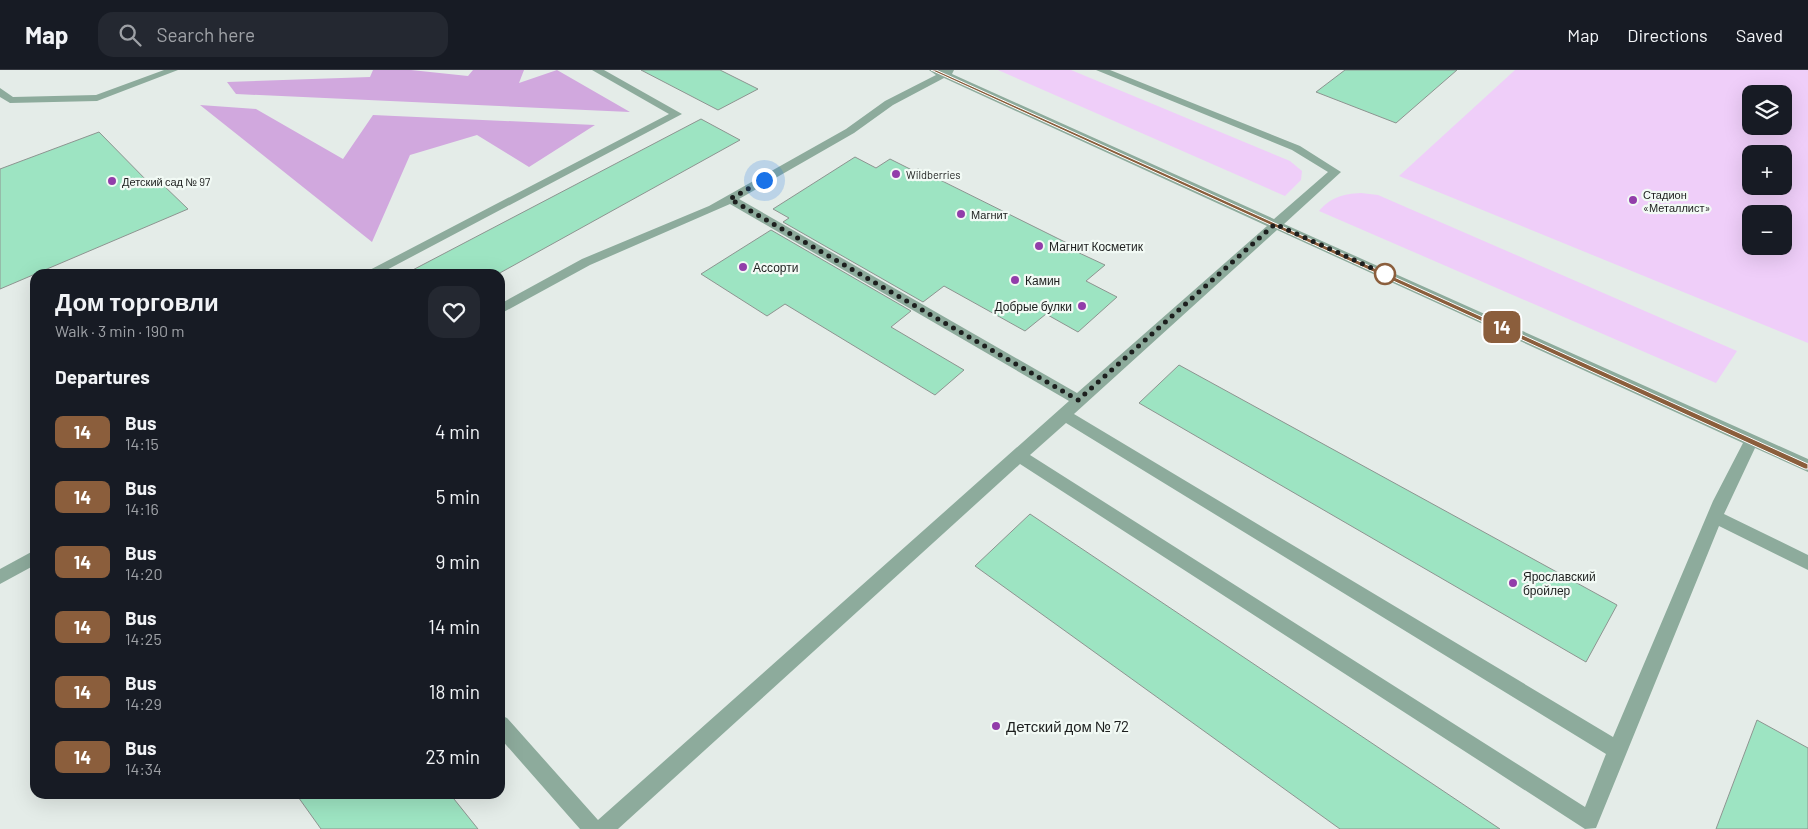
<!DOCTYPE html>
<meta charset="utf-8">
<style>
:root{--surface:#171b24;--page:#242831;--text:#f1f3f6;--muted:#9ea1a6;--line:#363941}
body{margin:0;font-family:Barlow,sans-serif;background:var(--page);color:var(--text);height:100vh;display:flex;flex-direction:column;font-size:19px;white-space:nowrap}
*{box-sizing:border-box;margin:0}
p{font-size:16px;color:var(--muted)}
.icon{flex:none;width:28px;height:28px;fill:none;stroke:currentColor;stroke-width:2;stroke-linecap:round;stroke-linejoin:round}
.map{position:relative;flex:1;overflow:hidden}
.side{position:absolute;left:30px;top:199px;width:475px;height:530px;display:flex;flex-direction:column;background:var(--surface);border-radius:15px;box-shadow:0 5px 20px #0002}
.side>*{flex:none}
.badge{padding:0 10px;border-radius:8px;font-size:18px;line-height:32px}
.buttons{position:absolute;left:1742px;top:15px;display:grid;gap:10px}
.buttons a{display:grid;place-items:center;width:50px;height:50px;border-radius:10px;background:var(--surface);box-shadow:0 5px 20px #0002;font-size:25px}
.you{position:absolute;width:25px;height:25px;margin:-12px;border:4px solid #fff;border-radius:50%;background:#1a73e8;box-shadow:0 0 0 8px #1a73e833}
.map>.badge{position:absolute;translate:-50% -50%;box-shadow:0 0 0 2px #fff}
h2{padding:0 25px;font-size:19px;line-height:45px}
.round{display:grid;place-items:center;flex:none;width:52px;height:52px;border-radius:15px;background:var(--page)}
.summary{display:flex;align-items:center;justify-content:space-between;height:85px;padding:0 25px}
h1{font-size:24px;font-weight:700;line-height:38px}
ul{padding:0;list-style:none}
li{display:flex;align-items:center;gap:15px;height:65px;padding:0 25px}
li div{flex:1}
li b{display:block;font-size:19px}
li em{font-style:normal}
li .badge{min-width:55px;font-weight:700;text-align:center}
header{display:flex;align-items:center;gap:30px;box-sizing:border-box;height:70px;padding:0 25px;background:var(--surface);border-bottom:1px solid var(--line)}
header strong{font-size:24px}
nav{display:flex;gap:28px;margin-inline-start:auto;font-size:18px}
.search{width:350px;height:45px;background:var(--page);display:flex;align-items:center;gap:12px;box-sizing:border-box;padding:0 18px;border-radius:15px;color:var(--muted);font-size:19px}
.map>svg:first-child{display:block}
.green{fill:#efcef9;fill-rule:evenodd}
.forest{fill:#d1a8de}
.building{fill:#9de4c2;stroke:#8d9490}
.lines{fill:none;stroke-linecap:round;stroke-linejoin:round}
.minor{fill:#8dab9c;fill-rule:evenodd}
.line{fill:#8b5e3c;stroke:#fff}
.walk{stroke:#1d1f1e;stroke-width:5;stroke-dasharray:0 9}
.poi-dot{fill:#923daa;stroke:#f2faf5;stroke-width:2}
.stop-dot{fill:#fff;stroke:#8b5e3c;stroke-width:2.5}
.labels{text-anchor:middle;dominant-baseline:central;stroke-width:4.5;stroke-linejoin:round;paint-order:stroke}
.far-poi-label{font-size:11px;fill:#1d1f1e;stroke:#f2faf5;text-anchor:start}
.poi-label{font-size:12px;fill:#1d1f1e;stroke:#f2faf5;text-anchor:start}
.near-poi-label{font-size:15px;fill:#1d1f1e;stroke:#f2faf5;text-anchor:start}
</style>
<header>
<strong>Map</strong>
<div class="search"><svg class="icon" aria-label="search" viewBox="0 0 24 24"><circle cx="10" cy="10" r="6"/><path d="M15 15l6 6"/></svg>Search here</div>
<nav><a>Map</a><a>Directions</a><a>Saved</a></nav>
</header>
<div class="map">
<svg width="1808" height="759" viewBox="0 0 1808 759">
<rect width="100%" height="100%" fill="#e4ece8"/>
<path class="green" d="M 998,0 L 1071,0 L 1290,91 L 1302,101 L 1301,110 L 1285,126 Z
M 1515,0 L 1808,0 L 1808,273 L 1399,106 ZM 1751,24 L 1784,24 L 1784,56 L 1751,56 ZM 1751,84 L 1784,84 L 1784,116 L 1751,116 ZM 1751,144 L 1784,144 L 1784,176 L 1751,176 Z
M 1361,123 L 1378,125 L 1737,281 L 1716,313 L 1319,141 C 1331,127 1343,124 1361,123 Z"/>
<path class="forest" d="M 373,0 L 411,0 L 468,6 L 473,0 L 524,0 L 519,13 L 557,0 L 630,42 L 236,24 L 227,12 L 370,7 Z
M 200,35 L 256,39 L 343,89 L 373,45 L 595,55 L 529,97 L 477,65 L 410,85 L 372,172 Z"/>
<path class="building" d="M 641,0 L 720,0 L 758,19 L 718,40 Z
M 1345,0 L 1457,0 L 1396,53 L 1316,22 Z
M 701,49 L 740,70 L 498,204 L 405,204 Z
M 99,62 L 153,117 L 161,113 L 188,139 L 0,219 L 0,99 Z
M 855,87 L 876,98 L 890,89 L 914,101 L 918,99 L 1079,179 L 1075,181 L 1105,195 L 1086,211 L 1117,227 L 1078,262 L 1046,244 L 1025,261 L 944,216 L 923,232 L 783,152 L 789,148 L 773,139 Z
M 771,160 L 911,241 L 891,257 L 964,300 L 935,325 L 785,234 L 767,246 L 701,204 Z
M 1179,295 L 1617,535 L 1586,592 L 1139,333 Z
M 1030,444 L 1500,759 L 1340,759 L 975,496 Z
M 1757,650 L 1808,678 L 1808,759 L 1716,759 Z
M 296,724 L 450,724 L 478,759 L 321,759 Z"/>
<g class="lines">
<path class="minor" d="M 164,0 L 178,0 L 97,31 L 10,33 L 0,27 L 0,18 L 13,27 L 96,25 Z
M 592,0 L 604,0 L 682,44 L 379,204 L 362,204 L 669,44 Z
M 929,0 L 954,0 L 952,4 L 1274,149 L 1328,102 L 1292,80 L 1096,0 L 1110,0 L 1300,76 L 1341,102 L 1284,154 L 1808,389 L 1808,402 L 1755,378 L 1724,444 L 1808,485 L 1808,500 L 1719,456 L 1596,758 L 1585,759 L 1020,394 L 618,759 L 580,759 L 500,668 L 500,645 L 507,648 L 598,750 L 1069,331 L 730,134 L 590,195 L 500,244 L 500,234 L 582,189 L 709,136 L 846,59 L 885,31 L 936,5 ZM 944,8 L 1267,156 L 1077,323 L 739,129 L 854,63 L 893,35 ZM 1277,160 L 1743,373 L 1713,431 L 1613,667 L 1074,344 ZM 1066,353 L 1606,684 L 1585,737 L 1030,385 Z
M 35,480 L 35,495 L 0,514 L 0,499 Z"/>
</g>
<path class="line" d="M 931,0 L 936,0 L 1808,394 L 1808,399 L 1805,399 Z"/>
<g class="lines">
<path class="walk" d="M 764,110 L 730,129 L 1078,330 L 1275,154 L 1385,204"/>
</g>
<g class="poi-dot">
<circle cx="896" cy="104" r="5"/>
<circle cx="112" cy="111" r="5"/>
<circle cx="1633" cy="130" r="5"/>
<circle cx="961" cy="144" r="5"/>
<circle cx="1039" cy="176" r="5"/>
<circle cx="743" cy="197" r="5"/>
<circle cx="1015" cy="210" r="5"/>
<circle cx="1082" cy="236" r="5"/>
<circle cx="1513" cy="513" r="5"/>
<circle cx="996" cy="656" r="5"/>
</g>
<circle class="stop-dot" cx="1385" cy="204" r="10"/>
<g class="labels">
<g class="far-poi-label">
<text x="906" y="104">Wildberries</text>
<text x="122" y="111">Детский сад № 97</text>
<text x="1643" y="124">Стадион<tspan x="1643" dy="13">«Металлист»</tspan></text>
<text x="971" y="144">Магнит</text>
</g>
<g class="poi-label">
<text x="1049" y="176">Магнит Косметик</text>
<text x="753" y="197">Ассорти</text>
<text x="1025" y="210">Камин</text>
<text x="1072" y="236" text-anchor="end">Добрые булки</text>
<text x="1523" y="506">Ярославский<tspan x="1523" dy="14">бройлер</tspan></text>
</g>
<g class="near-poi-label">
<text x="1006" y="656">Детский дом № 72</text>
</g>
</g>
</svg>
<div class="buttons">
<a><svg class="icon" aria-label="layers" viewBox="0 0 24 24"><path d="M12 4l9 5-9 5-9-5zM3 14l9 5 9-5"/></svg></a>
<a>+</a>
<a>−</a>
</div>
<div class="you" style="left:764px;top:110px"></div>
<b class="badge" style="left:1502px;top:257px;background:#8b5e3c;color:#fff">14</b>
<section class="side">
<div class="summary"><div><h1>Дом торговли</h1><p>Walk · 3 min · 190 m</p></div><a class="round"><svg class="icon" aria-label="heart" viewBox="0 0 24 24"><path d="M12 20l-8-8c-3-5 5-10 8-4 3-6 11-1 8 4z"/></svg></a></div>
<h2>Departures</h2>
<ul>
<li><span class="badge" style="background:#8b5e3c;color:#fff">14</span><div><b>Bus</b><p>14:15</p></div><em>4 min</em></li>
<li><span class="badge" style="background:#8b5e3c;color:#fff">14</span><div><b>Bus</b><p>14:16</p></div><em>5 min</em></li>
<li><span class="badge" style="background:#8b5e3c;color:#fff">14</span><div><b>Bus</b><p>14:20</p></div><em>9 min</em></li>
<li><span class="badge" style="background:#8b5e3c;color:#fff">14</span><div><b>Bus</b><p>14:25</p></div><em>14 min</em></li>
<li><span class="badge" style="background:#8b5e3c;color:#fff">14</span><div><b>Bus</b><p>14:29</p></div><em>18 min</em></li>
<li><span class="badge" style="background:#8b5e3c;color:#fff">14</span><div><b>Bus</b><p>14:34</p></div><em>23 min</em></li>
</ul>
</section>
</div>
